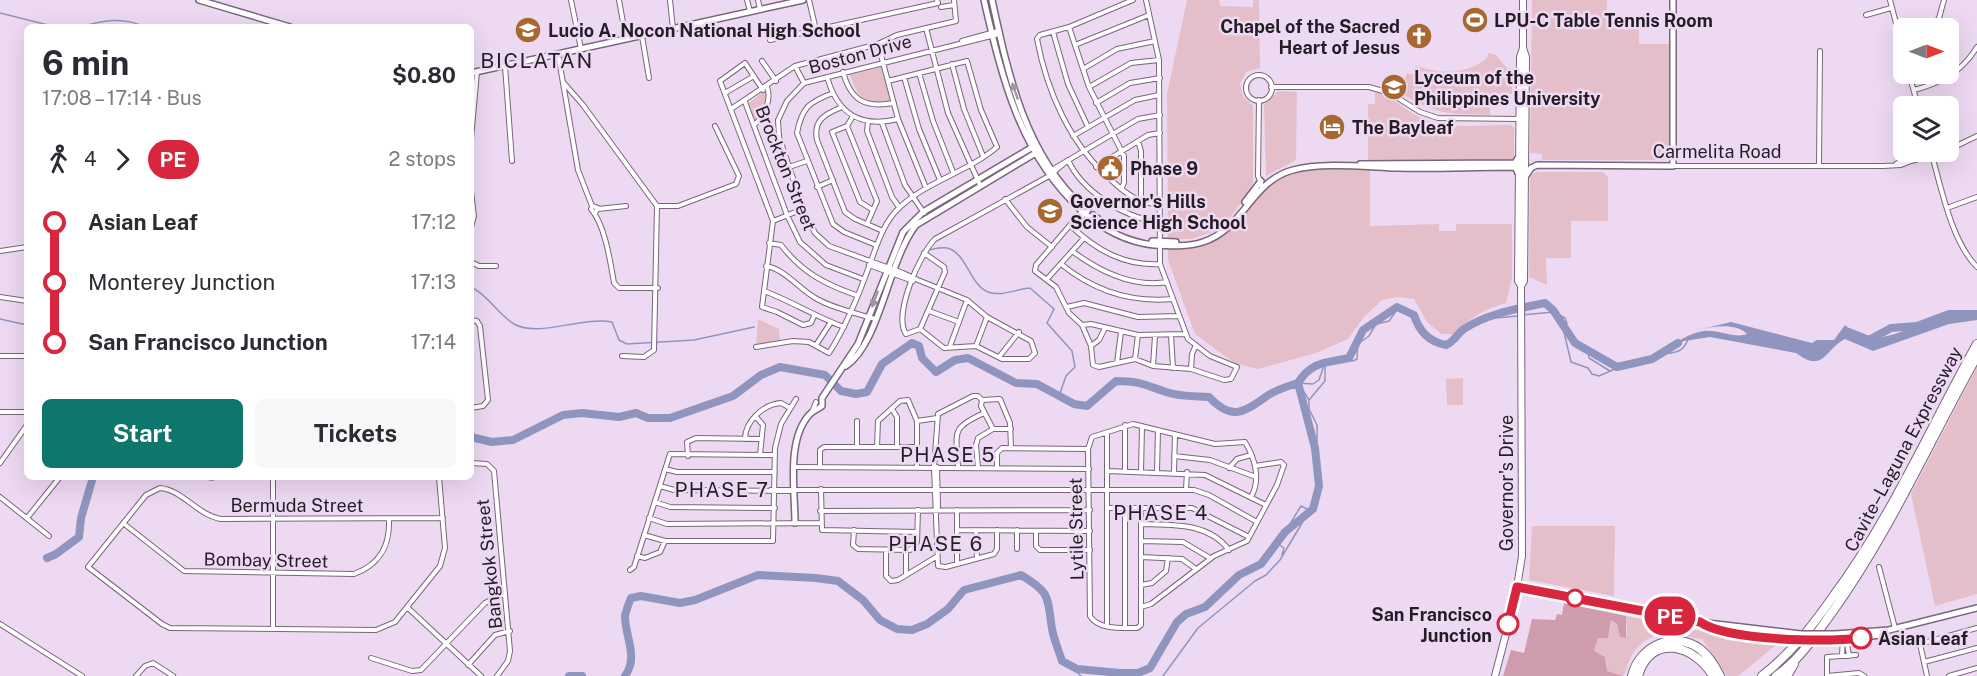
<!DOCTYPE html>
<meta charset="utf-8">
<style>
:root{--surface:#fff;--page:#f7f7f7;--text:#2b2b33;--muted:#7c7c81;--accent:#0f766e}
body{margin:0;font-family:"Public Sans",sans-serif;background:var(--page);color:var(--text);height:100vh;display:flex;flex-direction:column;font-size:22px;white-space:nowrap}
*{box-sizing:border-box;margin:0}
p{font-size:20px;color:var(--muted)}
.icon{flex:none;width:33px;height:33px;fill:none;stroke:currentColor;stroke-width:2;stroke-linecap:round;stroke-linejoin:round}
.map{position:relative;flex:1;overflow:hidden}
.details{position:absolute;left:24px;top:24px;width:450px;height:456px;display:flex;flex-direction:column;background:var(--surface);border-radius:9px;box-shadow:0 6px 24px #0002}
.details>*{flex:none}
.badge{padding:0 12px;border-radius:20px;font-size:21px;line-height:39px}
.needle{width:39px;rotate:90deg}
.buttons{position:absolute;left:1893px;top:18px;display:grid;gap:12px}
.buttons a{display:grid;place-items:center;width:66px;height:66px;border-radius:9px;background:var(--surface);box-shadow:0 6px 24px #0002;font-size:30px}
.map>.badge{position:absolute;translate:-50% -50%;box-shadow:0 0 0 3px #fff}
.legs{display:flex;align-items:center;gap:9px;height:66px;padding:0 18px;font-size:20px}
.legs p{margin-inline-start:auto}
.head{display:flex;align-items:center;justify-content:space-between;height:102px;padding:0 18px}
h1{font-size:33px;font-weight:700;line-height:45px}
.button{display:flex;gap:12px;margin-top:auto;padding:12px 18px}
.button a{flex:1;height:69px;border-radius:9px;background:var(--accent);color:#fff;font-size:24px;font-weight:700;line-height:69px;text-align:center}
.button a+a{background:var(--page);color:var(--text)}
ul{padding:0 18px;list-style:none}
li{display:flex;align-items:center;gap:21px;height:60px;font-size:22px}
li i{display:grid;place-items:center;width:9px;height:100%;margin:0 8px;background:currentColor}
li i::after{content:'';width:15px;height:15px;margin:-8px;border:4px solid;border-radius:50%;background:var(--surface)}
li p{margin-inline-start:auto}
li:first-child i{background:linear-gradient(#0000 50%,currentColor 0)}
li:last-child i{background:linear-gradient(currentColor 50%,#0000 0)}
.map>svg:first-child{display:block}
.green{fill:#e4bfc9}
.forest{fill:#ce9caa}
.water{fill:#9095bf}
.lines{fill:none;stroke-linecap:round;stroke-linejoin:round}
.stream{stroke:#9095bf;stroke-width:1.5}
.river{stroke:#9095bf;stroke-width:8}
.minor-casing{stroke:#78667c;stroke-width:6}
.tertiary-casing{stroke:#78667c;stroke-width:8}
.secondary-casing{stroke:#78667c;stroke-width:8}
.primary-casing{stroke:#78667c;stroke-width:8}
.motorway-casing{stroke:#78667c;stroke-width:10}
.minor{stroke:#fff;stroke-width:4}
.tertiary{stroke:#fff;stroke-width:5}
.secondary{stroke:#fff;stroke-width:5}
.primary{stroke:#fff;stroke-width:6}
.motorway{stroke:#fff;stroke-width:8}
.secondary-bridge-casing{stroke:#78667c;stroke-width:8;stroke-linecap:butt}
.secondary-bridge{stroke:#fff;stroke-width:5}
.oneway{fill:#9c999d}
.line-1-casing{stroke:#fff;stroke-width:14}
.line-1{stroke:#d7263d;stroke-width:9}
.stop-1-dot{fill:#fff;stroke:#d7263d;stroke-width:3}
.labels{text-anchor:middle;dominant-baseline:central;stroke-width:5;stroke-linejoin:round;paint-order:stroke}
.poi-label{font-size:18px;font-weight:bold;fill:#241d26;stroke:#eed9f3;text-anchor:start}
.street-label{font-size:18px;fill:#241d26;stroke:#eed9f3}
.stop-label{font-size:18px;font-weight:bold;fill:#241d26;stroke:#eed9f3;text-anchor:end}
.neighbourhood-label{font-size:20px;letter-spacing:1.5px;fill:#241d26;stroke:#eed9f3}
.quarter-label{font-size:21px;letter-spacing:1.5px;fill:#241d26;stroke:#eed9f3}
</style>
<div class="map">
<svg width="1977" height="676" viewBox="0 0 1977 676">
<rect width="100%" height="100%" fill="#eed9f3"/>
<path class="green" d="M 1187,0 L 1219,0 L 1220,6 L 1253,7 L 1253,0 L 1259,0 L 1260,68 L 1246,72 L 1240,84 L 1243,96 L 1253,106 L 1253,183 L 1250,190 L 1230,218 L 1215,231 L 1192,239 L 1168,239 L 1167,94 Z
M 1532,0 L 1607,0 L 1607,24 L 1639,24 L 1639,44 L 1669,44 L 1669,154 L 1663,160 L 1542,160 L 1542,154 L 1530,153 Z
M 1488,53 L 1496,55 L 1512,74 L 1512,94 L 1490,94 L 1490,115 C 1452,114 1434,115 1401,93 L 1407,73 L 1412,75 L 1416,66 C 1439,74 1467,75 1487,58 Z
M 882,67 L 891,101 C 864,105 859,99 850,75 Z
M 765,90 L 767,94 L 760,117 L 755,120 L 748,104 Z
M 1278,91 L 1297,92 L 1296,160 L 1266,176 L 1264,105 Z
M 1375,92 C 1395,97 1408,114 1428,121 C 1454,130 1484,124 1511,125 L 1514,128 L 1514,160 L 1368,160 L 1368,104 L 1375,104 Z
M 1370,169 L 1370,226 L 1439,224 L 1439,231 L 1456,231 L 1456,224 L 1512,224 L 1512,278 L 1506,303 C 1484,309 1470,318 1454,334 L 1441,334 L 1427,322 L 1414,299 L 1398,297 L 1382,300 L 1364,317 L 1348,339 L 1316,353 L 1258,369 L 1234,363 L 1195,334 L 1168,260 L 1168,249 C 1197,247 1222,242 1242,219 C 1252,207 1258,193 1271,184 C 1299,165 1339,169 1370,169 Z
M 1536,172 L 1603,172 L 1608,177 L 1608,221 L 1571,221 L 1571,258 L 1546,258 L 1547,285 L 1529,277 L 1530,176 Z
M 758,319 L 779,329 L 780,342 L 756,346 Z
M 1977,367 L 1977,594 L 1935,606 L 1911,494 Z
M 1463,378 L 1463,405 L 1447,405 L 1446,379 Z
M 1532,526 L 1615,526 L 1614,596 L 1529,580 Z
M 1626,616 L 1725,636 L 1725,640 L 1775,646 L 1738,676 L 1727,676 L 1702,639 C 1675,635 1651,625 1632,655 C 1628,661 1627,671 1623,676 L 1607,671 L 1606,660 L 1594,651 L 1598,638 L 1609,634 L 1611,620 L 1617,624 L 1620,637 L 1627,635 Z"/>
<path class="forest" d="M 1564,603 L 1626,616 L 1626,638 L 1620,637 L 1617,624 L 1611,620 L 1608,638 L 1598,638 L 1594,651 L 1605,657 L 1607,671 L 1623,676 L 1503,676 L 1511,650 L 1524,653 L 1532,619 L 1555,620 L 1557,614 L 1562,615 Z"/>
<path class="water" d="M 1949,314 L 1977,314 L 1977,320 L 1949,324 L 1873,351 L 1845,339 C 1825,349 1824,374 1796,353 L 1710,337 L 1684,341 L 1665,350 C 1677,342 1689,333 1704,331 C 1718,329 1735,339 1747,334 C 1737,323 1716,326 1702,329 L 1731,322 L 1812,343 L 1817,340 L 1834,340 L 1845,325 L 1863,342 L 1895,334 Z"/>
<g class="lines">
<path class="stream" d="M 0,13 L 56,27
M 79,27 C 103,21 122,16 145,27
M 928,250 C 934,249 941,247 947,248 C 966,252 970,285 988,292 C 1001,297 1017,289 1030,288 L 1054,309 L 1047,323 L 1072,351 L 1075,367 L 1066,376 L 1059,396
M 471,287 C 488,295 498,314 514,324 C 539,338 582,316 612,322 L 619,340 L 627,344 L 694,340 L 754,327
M 1522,315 L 1554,312 L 1565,318 L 1567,323 L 1563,328 L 1571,362 L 1588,368 L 1592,374 L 1599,376 L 1622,366
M 0,319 L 27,325
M 1484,319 L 1518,316
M 1368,326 L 1389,321 L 1399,307
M 1355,346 L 1369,336 L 1376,324
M 1588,350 L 1589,358 L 1610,371
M 1658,355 C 1671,352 1683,355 1688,339
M 1334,360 L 1353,361 L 1357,359 L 1358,338
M 1298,383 L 1313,384 L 1319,380 L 1323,368
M 1299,384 L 1309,400
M 1317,467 L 1317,425 L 1309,409 L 1309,400 L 1325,381 L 1325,360
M 1285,532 L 1301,506 L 1311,511
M 1281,537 L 1278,544 L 1284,548 L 1282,555
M 1070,665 L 1081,676
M 1163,676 L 1198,628 L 1255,581 L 1266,575 L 1280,560 L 1308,513"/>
<path class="river" d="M 1846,331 L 1869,340 L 1891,328 L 1917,326 L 1949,314 L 1977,314
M 471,437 L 492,442 L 513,440 L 563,415 L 582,413 L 619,417 L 636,413 L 648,418 L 670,418 L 733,396 L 761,375 L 780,367 L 825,375 L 841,391 L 856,394 L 867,392 L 882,364 L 912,343 L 919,346 L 922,358 L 936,372 L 955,360 L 968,358 L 1016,383 L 1037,384 L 1074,404 L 1087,406 L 1116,381 C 1140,381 1145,385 1166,392 C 1180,397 1195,396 1209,397 C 1232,421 1243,413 1267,396 C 1276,390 1288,386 1298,383
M 211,477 L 212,477
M 47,558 L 56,554 L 79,537 L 81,518 L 93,477
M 569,676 L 582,676
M 625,676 C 639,656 625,638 625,616 C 626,610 629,603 631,598 L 641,596 L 680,603 L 695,600 L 758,575 L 816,578 L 838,581 L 863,600 L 880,620 L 897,629 L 912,630 L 927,624 L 948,609 L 964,590 L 1021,575 C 1051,593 1047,596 1052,629 C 1054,640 1059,651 1062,661 L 1077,669 L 1120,673 L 1138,673 L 1150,668 L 1177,622 L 1186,614 L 1205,607 L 1239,575 L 1261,564 L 1285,532 L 1313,509 L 1319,486 L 1315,448 L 1298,383 C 1312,361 1326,363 1349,358 L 1363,330 L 1397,307 L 1414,315 C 1419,331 1429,342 1446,345 C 1454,342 1457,334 1464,329 C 1488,313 1517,309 1545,303 L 1553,310 L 1575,343 L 1617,367 L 1652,359 L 1678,343"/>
<defs>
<path id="minor" d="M 571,0 L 581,49
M 619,0 L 626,39
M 670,0 L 673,29
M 747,0 L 750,11
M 758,0 L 760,9
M 809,0 L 816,30
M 1133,0 L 1069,27 L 1040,35 L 1037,39 C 1047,92 1070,144 1111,180 C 1125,193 1139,204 1159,204
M 1890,0 L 1904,54
M 941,7 L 954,5
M 1866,15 L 1891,8
M 1069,27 L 1089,87 L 1124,156 L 1124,183 L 1121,189
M 926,28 L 948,113 L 980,185
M 1931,28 L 1939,18 L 1944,0
M 1053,32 L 1068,84 L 1088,127
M 999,34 L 804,83 L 787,101 L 778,120 L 779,137 L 805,214 L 815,233 L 829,246 L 903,273 L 918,280 L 967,300 L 987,317 L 1031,341 L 1035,353 L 1029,359 L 1002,359 L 976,346 L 944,348 L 920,329 L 906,334 C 893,315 919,255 935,239 L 1049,176 L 1067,161
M 642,36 L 649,78
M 770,40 L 938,3 L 937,0
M 962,41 L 998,31
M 878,44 L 898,119 L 926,188
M 1075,45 L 1149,15
M 558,54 L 578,170 L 592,206
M 762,61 L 776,81
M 952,64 L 964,109 L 983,156
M 505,66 L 512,161
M 795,66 L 804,83
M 1083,69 L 1117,49 L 1155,41
M 843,72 C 851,101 865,108 894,103
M 919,73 L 933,121 L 953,172
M 1909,74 L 1918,106
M1246 88a13 13 0 1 1 26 0a13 13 0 1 1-26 0Z
M 827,77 C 838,115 861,128 898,119
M 904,77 L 919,129 L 940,180
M 563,82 L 583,105 L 657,206 L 654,350 L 644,357 L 622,356
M 1089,87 L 1131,63 L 1159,60
M 1271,87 L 1369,87 L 1390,93 L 1420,112 L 1438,118 L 1519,119
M 763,90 L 745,63 L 720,81 L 773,221 L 762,307 L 777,312 L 803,325 L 811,323 L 814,316
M 1914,90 C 1941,83 1962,72 1977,47
M 725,93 L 754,76
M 833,93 C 809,102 802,107 797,133 L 833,224 L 844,232 L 876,245
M 1259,100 L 1258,176 L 1262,186
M 745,102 L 787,215 L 800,242 L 826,265 L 863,279
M 1096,103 L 1130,83 L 1160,78
M 842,107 C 825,114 813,120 817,140 L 845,212 L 855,219 L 883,231
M 731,109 L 795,66 L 878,44 L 897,35 L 956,21 L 954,0
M 853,116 L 847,126 L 877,201 L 867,224
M 868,122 L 867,131 L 892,197 L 899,207
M 882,123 L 905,185 L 924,213
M 754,125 C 764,117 772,100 767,87
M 847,126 L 832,132 L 860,202 L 873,210
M 1073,136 L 1135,100 L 1159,95
M 471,139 L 477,72
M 1138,141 L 1141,151 L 1141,201
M 1948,150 L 1977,136
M 1931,152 C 1941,186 1951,241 1977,267
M 1068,160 C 1083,193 1125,217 1159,223
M 1896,164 L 1906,159 L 1911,161 L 1944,152
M 1673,166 L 1883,166 L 1901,165 L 1911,161
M 1819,166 L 1820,51
M 789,167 L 807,161
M 1096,167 L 1148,135 L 1160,133
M 1050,171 L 1138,119 L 1160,115
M 817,187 L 833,180
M 471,191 L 474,216 L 471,227
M 1005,199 L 1027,227 L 1052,247
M 657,206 L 678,206 L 736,184 L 739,176 L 715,126
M 1947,208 L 1977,197
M 598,209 L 626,206
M 1082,211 L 1036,265 L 1035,271 L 1056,287 L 1069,313 L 1082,325 L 1091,346 L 1093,365 L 1099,367 L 1135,359 L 1153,366 L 1191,369 L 1224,380 L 1231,379 L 1237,367 L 1210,356 L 1188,339 L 1160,264 L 1159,60 L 1146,0
M 595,213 L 598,208 L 593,206 L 591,209 C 605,225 610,260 614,283 L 619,288 L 658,288
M 773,221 L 803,209
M 1072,225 L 1088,211
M 1071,226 C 1096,250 1124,266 1160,264
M 769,243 L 781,245 C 802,272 824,284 856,295
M 0,251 L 27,247
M 1072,251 C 1099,271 1132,288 1167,282
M 471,262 L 479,266 L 496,266
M 1061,264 C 1094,291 1130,303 1173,299
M 869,265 L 913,281
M 766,266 C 785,269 800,290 817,299 C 835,309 856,313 875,319
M 1047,279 L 1084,238
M 764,291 C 791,301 816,317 844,327
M 0,297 L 27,301
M 1067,307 L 1084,303 L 1138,317 L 1179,316
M 929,311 L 959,322
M 471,320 L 477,321 L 480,326 L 488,400 L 483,406 L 471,408
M 1082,325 L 1091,324 L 1138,335 L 1186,334
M 920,329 L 945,272 L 944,267 L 924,253
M 1171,335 L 1173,368
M 816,345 L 831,322
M 950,346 L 967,300
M 976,346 L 987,317
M 1091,346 L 1099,340 L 1105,328
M 756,347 L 793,341 L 809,342 L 829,353 C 847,325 860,292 871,261 C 878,242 884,222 899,208 C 927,181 968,172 997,147 L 981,110 L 967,61 L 888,81
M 0,356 L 27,356
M 999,357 L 1019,332
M 1135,359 L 1138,335
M 1117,363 L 1121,332
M 1153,366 L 1155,336
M 1191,369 L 1192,354 L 1196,345
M 982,400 L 981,406 L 993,429
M 892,409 L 897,417 L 897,447
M 0,412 L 27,412
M 812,412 L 816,402
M 756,417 L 763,425 L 760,455
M 857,421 L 857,447
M 917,421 L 937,418
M 1125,425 L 1125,471
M 745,439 C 745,421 764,404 781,403 L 790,408
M 877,447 L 878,421 L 900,401 L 908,400 L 917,421 L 917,466
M 688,456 L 687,442 L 696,438 L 760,439
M 1174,456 L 1210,460 L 1256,477
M 0,463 L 27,425
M 471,463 L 487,464 L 494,471 L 510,651 L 508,661 L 497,676
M 795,467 L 1089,469
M 820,467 L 820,450 L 824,447 L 917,447
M 937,467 L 938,507
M 958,468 C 957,432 949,429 984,413
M 978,468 L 976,445 L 978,438 L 993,429 L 1011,429
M 997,468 L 997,453 L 1002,448 L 1088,449
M 1229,468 L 1237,459 L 1251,455
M 665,469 L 677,472 L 775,472
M 1107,471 L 1205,475 L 1266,505
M 1141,472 L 1142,426
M 1157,472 L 1158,430
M 1174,472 L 1175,434
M 439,477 L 445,548 L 440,566 L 395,622 L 376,630 L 170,628 L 162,624 L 88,567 L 146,495 L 160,488 C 183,490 197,515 221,519 L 443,518
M 660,486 L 674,490 L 794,491
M 821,489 L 822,530 L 917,532
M 1186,489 L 1187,472
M 771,490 L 1194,490 L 1209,495 L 1257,522
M 0,497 L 49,536
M 655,502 L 670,507 L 775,508
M 1107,508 L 1192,508 L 1249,537
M 1141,508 L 1141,625 L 1137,628 C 1122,628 1098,630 1090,616 L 1088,449 L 1092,437 L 1133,424 L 1215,444 L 1245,442 C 1255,458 1261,480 1251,497
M 957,510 L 957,564
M 820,511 L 1090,510
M 27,518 L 60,477
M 649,518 L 667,524 L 820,523
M 123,523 L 184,571 L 354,574 C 381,564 390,545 389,519
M 1141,524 C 1172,525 1208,522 1229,550
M 854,530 L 853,545 L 858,549 L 910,550 L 917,542 L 918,510
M 957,530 L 1090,531
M 976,530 L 977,558
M 997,530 L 997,549 L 994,554 L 946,567 L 938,566 L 934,468 L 938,414 L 973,396 L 978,396 L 982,400 L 1000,399 L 1010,423 L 1011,448
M 1036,531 L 1036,546 L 1040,550 L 1090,550
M 644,535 L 665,541 L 773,541 L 775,448 L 781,424 L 796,399
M 1141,541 L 1183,542 L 1210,558
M 1017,549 L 1017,530
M 886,550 L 886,576 L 891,581 L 898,580 L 936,557
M 906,550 L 906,575
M 637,556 L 645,558 L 660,552 L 665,541
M 1141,557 L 1182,559 L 1196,569
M 1879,567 L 1895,628
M 630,570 L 634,567 L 670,454 L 775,455
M 1141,585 L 1152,583 L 1166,571 L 1168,558
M 1141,607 L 1151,604 L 1214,556 L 1247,541 L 1277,485 L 1284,465 L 1281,462 L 1255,466
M 408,608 L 481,676
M 0,624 L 82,676
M 1107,626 L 1107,433
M 1125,628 L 1125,508
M 273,629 L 273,477
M 1846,637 L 1849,656
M 1842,656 L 1843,637
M 371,658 L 412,671 L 421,670 L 485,603 L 505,593
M 1924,662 L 1977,648
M 468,665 L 495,635 L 510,631
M 136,676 L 145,666 L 153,663 L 173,676
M 1827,676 L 1827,657 L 1856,655
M 1827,676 L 1859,673 L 1864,676
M 1927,676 L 1920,644 L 1977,628
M 1949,676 L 1977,668"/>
<path id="tertiary" d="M 984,0 C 1002,78 1020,154 1081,210 C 1102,229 1125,242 1154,245 C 1170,246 1188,247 1203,242 C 1244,229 1251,181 1293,170 C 1322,162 1366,167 1397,168 C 1436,169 1476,167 1515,167 L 1518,173
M 992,0 C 1008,74 1025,154 1083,207
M 1360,164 L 1515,163 L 1518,158
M 1525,177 L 1531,168 L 1537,165 L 1673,166 L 1673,0
M 1245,202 L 1261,181
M 1093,215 L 1109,227
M 1152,241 L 1176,242
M 846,366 C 880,343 888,261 916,225 L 1034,154
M 795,523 C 795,491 786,439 810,414 C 813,411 818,409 822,406 L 822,398 L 858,344 L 903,232 L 923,212 L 1031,148"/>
<path id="secondary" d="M 199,0 L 290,27
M 471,73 L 803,0
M 1517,587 L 1699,622 L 1801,634
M 1701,623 C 1721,636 1771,639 1795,639
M 1835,634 L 1889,630
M 1829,640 L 1882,635 L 1889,630 L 1977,608"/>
<path id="primary" d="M 1521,286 L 1524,281 L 1526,57 L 1523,48
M 1495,676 L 1515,599 L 1522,556 L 1521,286 L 1518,281 L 1520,57 L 1523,48 L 1523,0"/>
<path id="motorway" d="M 1632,676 C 1639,646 1674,630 1700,649 C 1709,656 1715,666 1720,676
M 1638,676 C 1651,632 1695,645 1713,676
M 1762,676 C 1791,653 1811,628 1832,598 C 1891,519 1929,430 1977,344
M 1776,676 C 1801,659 1816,634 1833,611 C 1890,531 1929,442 1977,356
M 1787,676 L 1794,664"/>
</defs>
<use href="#minor" class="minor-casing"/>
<use href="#tertiary" class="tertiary-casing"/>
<use href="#secondary" class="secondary-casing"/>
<use href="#primary" class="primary-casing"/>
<use href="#motorway" class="motorway-casing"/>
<use href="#minor" class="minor"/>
<use href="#tertiary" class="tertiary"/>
<use href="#secondary" class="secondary"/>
<use href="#primary" class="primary"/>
<use href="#motorway" class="motorway"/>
<defs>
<path id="secondary-bridge" d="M 1801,634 L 1835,634
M 1795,639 L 1829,640"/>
</defs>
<use href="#secondary-bridge" class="secondary-bridge-casing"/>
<use href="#secondary-bridge" class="secondary-bridge"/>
</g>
<defs><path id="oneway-solid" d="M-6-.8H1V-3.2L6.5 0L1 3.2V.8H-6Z" transform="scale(1.5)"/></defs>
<g class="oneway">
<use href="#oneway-solid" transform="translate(1015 91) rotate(-109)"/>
<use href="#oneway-solid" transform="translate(875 299) rotate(110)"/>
</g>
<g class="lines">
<defs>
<path id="line-1" d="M 1508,624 L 1517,587 L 1700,622 C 1728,641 1826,642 1861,638"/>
</defs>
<use href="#line-1" class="line-1-casing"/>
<use href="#line-1" class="line-1"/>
</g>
<defs>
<symbol id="stadium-disc" viewBox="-11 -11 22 22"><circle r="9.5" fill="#a76730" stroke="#eed9f3"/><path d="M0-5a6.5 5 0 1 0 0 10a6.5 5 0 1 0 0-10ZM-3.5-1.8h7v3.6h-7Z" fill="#fff"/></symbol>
<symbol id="school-disc" viewBox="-11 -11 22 22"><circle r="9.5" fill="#a76730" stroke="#eed9f3"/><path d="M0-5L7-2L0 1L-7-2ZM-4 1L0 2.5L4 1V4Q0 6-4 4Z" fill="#fff"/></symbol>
<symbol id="church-disc" viewBox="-11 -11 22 22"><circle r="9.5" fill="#a76730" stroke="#eed9f3"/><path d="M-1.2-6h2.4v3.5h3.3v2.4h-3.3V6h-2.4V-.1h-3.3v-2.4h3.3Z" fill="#fff"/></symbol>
<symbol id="university-disc" viewBox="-11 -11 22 22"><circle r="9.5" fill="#a76730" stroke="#eed9f3"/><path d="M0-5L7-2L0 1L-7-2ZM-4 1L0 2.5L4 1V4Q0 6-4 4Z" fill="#fff"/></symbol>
<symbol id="hotel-disc" viewBox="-11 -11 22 22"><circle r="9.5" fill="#a76730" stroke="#eed9f3"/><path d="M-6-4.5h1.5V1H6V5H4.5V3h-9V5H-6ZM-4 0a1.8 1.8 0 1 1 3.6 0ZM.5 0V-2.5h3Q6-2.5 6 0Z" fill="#fff"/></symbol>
<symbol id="civic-disc" viewBox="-11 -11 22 22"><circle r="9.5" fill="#a76730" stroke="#eed9f3"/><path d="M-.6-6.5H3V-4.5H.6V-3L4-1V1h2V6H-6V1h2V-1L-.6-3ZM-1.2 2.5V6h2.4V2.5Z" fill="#fff"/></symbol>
</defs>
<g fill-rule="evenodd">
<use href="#stadium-disc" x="1460" y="5" width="30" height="30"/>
<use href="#school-disc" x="513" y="15" width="30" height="30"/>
<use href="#church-disc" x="1404" y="21" width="30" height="30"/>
<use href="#university-disc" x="1379" y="72" width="30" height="30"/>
<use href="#hotel-disc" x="1317" y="112" width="30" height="30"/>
<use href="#civic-disc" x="1095" y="153" width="30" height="30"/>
<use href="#school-disc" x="1035" y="196" width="30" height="30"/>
</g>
<g class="stop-1-dot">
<circle cx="1575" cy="598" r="8"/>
<circle cx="1508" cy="624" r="10"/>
<circle cx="1861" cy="638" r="10"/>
</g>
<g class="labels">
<g class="poi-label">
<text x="1494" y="20">LPU-C Table Tennis Room</text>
<text x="1400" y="26" text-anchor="end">Chapel of the Sacred<tspan x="1400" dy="21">Heart of Jesus</tspan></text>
<text x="548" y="30">Lucio A. Nocon National High School</text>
<text x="1414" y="77">Lyceum of the<tspan x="1414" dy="21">Philippines University</tspan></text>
<text x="1352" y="127">The Bayleaf</text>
<text x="1130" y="168">Phase 9</text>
<text x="1070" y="201">Governor's Hills<tspan x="1070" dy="21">Science High School</tspan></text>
</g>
<g class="street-label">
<text transform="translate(860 54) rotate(-15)">Boston Drive</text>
<text x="1717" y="151">Carmelita Road</text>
<text transform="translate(786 168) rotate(68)">Brockton Street</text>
<text transform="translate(1903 449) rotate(-62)">Cavite–Laguna Expressway</text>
<text transform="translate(1506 483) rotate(-90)">Governor's Drive</text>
<text x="297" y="505">Bermuda Street</text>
<text transform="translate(1076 529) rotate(-91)">Lytile Street</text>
<text transform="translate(266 560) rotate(1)">Bombay Street</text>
<text transform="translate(489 564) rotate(-96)">Bangkok Street</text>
</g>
<g class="stop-label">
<text x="1492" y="614">San Francisco<tspan x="1492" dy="21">Junction</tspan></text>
<text x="1878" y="638" text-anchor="start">Asian Leaf</text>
</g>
<g class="neighbourhood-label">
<text x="948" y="455">PHASE 5</text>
<text x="722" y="490">PHASE 7</text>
<text x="1161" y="513">PHASE 4</text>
<text x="936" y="544">PHASE 6</text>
</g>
<g class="quarter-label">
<text x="537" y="60">BICLATAN</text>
</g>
</g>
</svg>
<div class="buttons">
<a><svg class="needle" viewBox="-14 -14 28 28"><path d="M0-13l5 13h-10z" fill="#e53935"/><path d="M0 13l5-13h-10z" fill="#7c7c81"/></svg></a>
<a><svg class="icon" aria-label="layers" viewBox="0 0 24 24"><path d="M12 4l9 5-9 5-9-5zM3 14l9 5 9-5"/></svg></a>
</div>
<b class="badge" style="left:1670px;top:616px;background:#d7263d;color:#fff">PE</b>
<section class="details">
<div class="head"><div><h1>6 min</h1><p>17:08 – 17:14 · Bus</p></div><b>$0.80</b></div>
<div class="legs"><svg class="icon" aria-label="walk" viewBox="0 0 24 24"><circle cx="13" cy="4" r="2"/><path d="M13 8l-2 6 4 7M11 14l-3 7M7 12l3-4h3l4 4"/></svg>4<svg class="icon" aria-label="forward" viewBox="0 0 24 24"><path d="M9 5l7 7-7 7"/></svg><b class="badge" style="background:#d7263d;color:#fff">PE</b><p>2 stops</p></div>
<ul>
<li><i style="color:#d7263d"></i><b>Asian Leaf</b><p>17:12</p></li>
<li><i style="color:#d7263d"></i><span>Monterey Junction</span><p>17:13</p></li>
<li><i style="color:#d7263d"></i><b>San Francisco Junction</b><p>17:14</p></li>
</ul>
<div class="button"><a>Start</a><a>Tickets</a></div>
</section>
</div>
